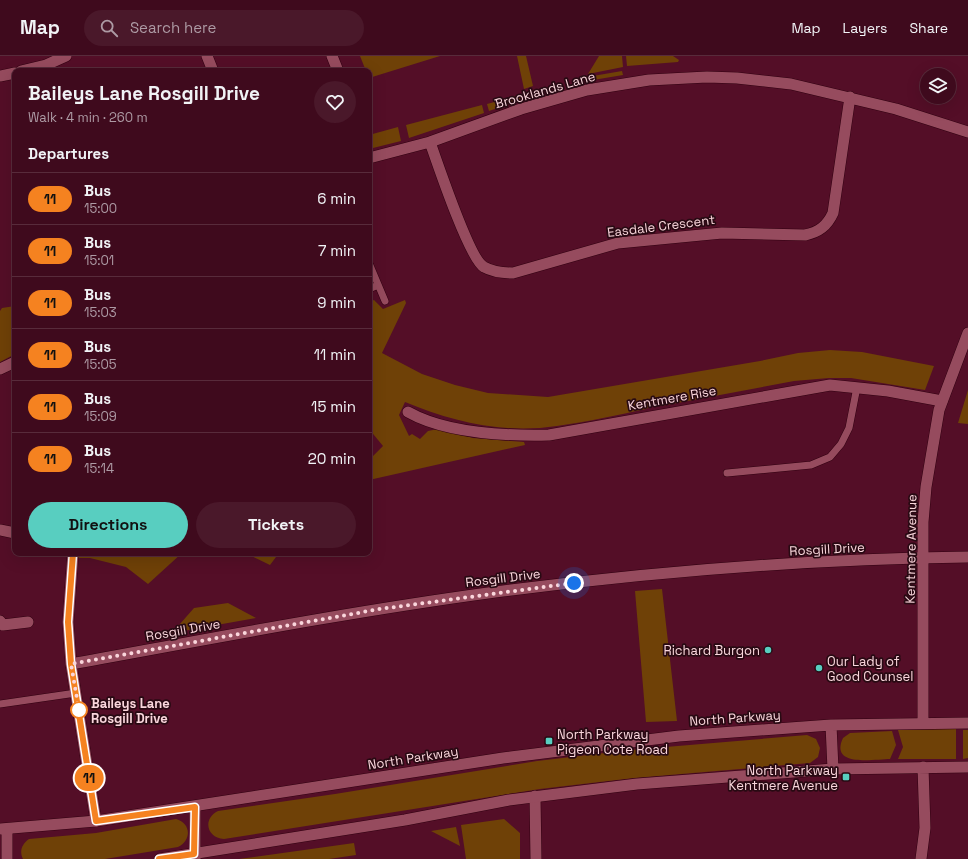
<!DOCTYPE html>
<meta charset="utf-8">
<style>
:root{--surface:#3f0a1d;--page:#4a182a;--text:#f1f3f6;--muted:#ad9aa4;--line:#582b3b;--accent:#58cec0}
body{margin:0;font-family:"Space Grotesk",sans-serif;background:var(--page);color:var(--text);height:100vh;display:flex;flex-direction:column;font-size:15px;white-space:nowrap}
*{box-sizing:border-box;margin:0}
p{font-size:13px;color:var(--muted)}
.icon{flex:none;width:22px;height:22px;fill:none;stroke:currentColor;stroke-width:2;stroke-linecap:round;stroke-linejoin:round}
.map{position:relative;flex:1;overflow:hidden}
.sheet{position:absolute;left:12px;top:12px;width:360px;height:488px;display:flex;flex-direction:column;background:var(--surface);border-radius:8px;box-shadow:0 4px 16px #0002,0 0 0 1px var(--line)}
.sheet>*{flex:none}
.badge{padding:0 8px;border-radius:13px;font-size:14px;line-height:26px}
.fabs{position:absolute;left:920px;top:12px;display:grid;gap:8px}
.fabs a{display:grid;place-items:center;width:36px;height:36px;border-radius:50%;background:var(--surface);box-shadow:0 4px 16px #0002,0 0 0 1px var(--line);font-size:20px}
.you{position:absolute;width:20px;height:20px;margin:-10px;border:3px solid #fff;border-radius:50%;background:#1a73e8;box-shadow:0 0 0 6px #1a73e833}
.map>.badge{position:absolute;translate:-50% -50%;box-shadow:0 0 0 2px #fff}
h2{padding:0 16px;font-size:15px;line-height:36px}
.round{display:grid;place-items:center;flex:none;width:42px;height:42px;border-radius:21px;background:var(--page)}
.headline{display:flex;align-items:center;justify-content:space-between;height:68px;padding:0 16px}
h1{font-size:19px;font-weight:700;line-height:30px}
.button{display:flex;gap:8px;margin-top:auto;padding:8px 16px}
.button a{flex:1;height:46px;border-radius:24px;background:var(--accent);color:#111;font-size:16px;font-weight:700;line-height:46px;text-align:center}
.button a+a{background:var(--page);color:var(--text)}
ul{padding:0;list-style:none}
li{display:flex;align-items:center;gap:12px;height:52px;padding:0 16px;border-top:1px solid var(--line)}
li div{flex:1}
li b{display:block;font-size:15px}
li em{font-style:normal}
li .badge{min-width:44px;font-weight:700;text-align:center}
header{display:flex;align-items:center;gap:24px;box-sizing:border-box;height:56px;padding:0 20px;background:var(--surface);border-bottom:1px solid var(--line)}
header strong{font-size:19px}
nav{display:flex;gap:22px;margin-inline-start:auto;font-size:14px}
.search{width:280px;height:36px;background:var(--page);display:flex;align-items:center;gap:10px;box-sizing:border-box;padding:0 14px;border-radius:22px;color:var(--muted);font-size:15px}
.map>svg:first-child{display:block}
.green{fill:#6f4107}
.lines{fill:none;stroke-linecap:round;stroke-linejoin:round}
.service-casing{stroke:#310011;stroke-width:8}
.minor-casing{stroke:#310011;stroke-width:12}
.tertiary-casing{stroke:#310011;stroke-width:12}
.service{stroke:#964b5e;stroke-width:7}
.minor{stroke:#964b5e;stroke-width:11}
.tertiary{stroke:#964b5e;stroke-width:11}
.line-casing{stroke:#fff;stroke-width:9}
.line{stroke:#f58220;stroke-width:6}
.walk{stroke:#fad6dc;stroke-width:4;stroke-dasharray:0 7.2}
.poi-dot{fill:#58cec0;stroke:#280a13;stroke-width:1.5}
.stop-dot{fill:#fff;stroke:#f58220;stroke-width:2}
.labels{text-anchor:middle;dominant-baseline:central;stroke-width:3.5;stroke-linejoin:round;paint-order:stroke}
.street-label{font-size:13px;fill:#fad6dc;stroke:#280a13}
.poi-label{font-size:13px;fill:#fad6dc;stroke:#280a13;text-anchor:end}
.stop-label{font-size:13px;font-weight:bold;fill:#fad6dc;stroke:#280a13;text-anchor:start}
</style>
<header>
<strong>Map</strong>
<div class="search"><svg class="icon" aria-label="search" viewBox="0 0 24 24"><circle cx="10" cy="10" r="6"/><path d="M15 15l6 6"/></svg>Search here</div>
<nav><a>Map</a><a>Layers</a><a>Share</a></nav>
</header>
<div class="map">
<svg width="968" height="803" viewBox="0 0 968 803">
<rect width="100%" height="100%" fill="#540e27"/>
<path class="green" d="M 360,0 L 440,0 L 369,22 L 369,15 L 366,15 Z
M 517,0 L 526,0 L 533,30 L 524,33 Z
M 599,0 L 622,0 L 623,11 L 588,18 Z
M 626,0 L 673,0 L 679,4 L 678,6 L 627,10 Z
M 622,15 L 623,19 L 587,25 L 587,21 Z
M 520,39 L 521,44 L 489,55 L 487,48 Z
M 482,49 L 484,57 L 409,82 L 406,69 Z
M 398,71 L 401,85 L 369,93 L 369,79 Z
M 374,244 L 383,253 L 405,244 L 406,247 L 382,297 L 422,318 L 455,329 L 488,337 L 548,341 L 760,305 L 798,297 L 830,294 L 862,296 L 934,310 L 925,334 L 851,322 L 829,322 L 794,325 L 661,350 L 653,349 L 646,353 C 617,359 587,366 557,370 C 504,378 453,366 405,346 L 399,359 L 409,380 L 412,378 L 420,383 L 428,375 L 438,373 L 473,382 L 524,386 L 525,389 L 369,424 L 369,404 L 383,390 L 369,373 L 369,246 Z
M 15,250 L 15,298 L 0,306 L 0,255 L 2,252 Z
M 968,334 L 968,368 L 958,367 Z
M 73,497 L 182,497 L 148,528 L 126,511 L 90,502 L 72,502 Z
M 245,497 L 279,497 L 270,509 Z
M 662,533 L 677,665 L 646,666 L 635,535 Z
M 228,547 L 256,562 L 172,577 L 194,552 Z
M 956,673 L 956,703 L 898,703 L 903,691 L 898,674 Z
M 963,674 L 968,674 L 968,702 L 963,703 Z
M 892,675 L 896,689 L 890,703 C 875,703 829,712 843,682 L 850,677 Z
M 807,679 L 816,683 L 820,692 L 818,701 L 810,707 L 634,722 L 540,733 L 224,783 C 207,782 202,763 218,755 L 335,738 L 537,705 L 630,694 Z
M 176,763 C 191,767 192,784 178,791 L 105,803 L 23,803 C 19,795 22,788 29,783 L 96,777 Z
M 504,763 L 520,777 L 520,803 L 466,803 L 461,769 Z
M 456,771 L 460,790 L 431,775 Z
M 354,787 L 356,799 L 329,803 L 239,803 Z"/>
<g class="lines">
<defs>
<path id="service" d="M 369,207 L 385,245
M 369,233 L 378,229
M 727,417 L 811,409 L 830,401 L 841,388 L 849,372 L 857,331
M 0,648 L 76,637"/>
<path id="minor" d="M 207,0 L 213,15
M 332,0 L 338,15
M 21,15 L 46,9 L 66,0
M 0,20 L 15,17
M 430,86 C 437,106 470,204 484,211 C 493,216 503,217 513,217 L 618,187 L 722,177 L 805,179 C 819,176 827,170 833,157 L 850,41
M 369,102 L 430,86 L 521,53 L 587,34 L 649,24 L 707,21 L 737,22 L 791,28 L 896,53 L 968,76
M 0,313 L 15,306
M 408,356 C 447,378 505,380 549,379 L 830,329 L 888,335 L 942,345
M 0,474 L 15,477
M 73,497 L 68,566 L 71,608 L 96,765
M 0,565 L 3,569 L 28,566
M 71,608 C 209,583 348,556 488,537 C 647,516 807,503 968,501
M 535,740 L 536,803
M 195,803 L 195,751"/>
<path id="tertiary" d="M 923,667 L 923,466 L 926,431 L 939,354 L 968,277
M 831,669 L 833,713
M 0,773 L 96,765 L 503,702 L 679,680 L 831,669 L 968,667
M 7,773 L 7,803
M 160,803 L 405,764 L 509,744 L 637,728 L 833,713 L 968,711
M 921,803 L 925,772 L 923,711"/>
</defs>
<use href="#service" class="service-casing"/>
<use href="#minor" class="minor-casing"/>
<use href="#tertiary" class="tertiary-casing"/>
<use href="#service" class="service"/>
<use href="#minor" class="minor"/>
<use href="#tertiary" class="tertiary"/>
</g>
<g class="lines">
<defs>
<path id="line" d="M 73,497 L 68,566 L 71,608 L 96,765 L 195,751 L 194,798 L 159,803"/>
</defs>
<use href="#line" class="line-casing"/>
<use href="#line" class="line"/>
<path class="walk" d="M 79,654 L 71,608 L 380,553 L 574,527"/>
</g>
<g class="poi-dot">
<circle cx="768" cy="594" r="4"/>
<circle cx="819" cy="612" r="4"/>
<rect x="545" y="681" width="8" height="8" rx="2"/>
<rect x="842" y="717" width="8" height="8" rx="2"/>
</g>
<circle class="stop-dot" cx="79" cy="654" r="8"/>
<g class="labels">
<g class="street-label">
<text transform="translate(545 34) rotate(-16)">Brooklands Lane</text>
<text transform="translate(661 170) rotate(-7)">Easdale Crescent</text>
<text transform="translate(672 342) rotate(-10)">Kentmere Rise</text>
<text transform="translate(827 493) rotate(-3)">Rosgill Drive</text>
<text transform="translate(911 493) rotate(-89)">Kentmere Avenue</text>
<text transform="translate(503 522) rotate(-7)">Rosgill Drive</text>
<text transform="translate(183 574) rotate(-10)">Rosgill Drive</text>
<text transform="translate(735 662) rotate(-4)">North Parkway</text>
<text transform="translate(413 702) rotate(-9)">North Parkway</text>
</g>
<g class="poi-label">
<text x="760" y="594">Richard Burgon</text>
<text x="827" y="605" text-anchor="start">Our Lady of<tspan x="827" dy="15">Good Counsel</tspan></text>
<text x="557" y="678" text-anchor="start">North Parkway<tspan x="557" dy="15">Pigeon Cote Road</tspan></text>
<text x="838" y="714">North Parkway<tspan x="838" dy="15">Kentmere Avenue</tspan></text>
</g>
<g class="stop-label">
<text x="91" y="647">Baileys Lane<tspan x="91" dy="15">Rosgill Drive</tspan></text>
</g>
</g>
</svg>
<div class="fabs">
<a><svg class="icon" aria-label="layers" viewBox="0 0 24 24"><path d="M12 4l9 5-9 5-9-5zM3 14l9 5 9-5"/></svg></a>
</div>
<div class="you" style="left:574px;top:527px"></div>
<b class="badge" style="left:89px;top:722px;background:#f58220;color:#111">11</b>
<section class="sheet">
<div class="headline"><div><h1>Baileys Lane Rosgill Drive</h1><p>Walk · 4 min · 260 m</p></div><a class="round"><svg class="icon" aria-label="heart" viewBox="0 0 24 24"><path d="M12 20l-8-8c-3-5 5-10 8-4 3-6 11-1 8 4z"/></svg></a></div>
<h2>Departures</h2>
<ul>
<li><span class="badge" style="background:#f58220;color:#111">11</span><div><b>Bus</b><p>15:00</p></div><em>6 min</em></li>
<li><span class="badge" style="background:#f58220;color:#111">11</span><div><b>Bus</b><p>15:01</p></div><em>7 min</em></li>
<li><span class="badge" style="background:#f58220;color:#111">11</span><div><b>Bus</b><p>15:03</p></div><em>9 min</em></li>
<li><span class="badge" style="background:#f58220;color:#111">11</span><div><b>Bus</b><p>15:05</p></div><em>11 min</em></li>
<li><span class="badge" style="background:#f58220;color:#111">11</span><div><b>Bus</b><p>15:09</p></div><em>15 min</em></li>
<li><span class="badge" style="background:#f58220;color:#111">11</span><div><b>Bus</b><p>15:14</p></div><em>20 min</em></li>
</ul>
<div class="button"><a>Directions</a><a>Tickets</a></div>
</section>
</div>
